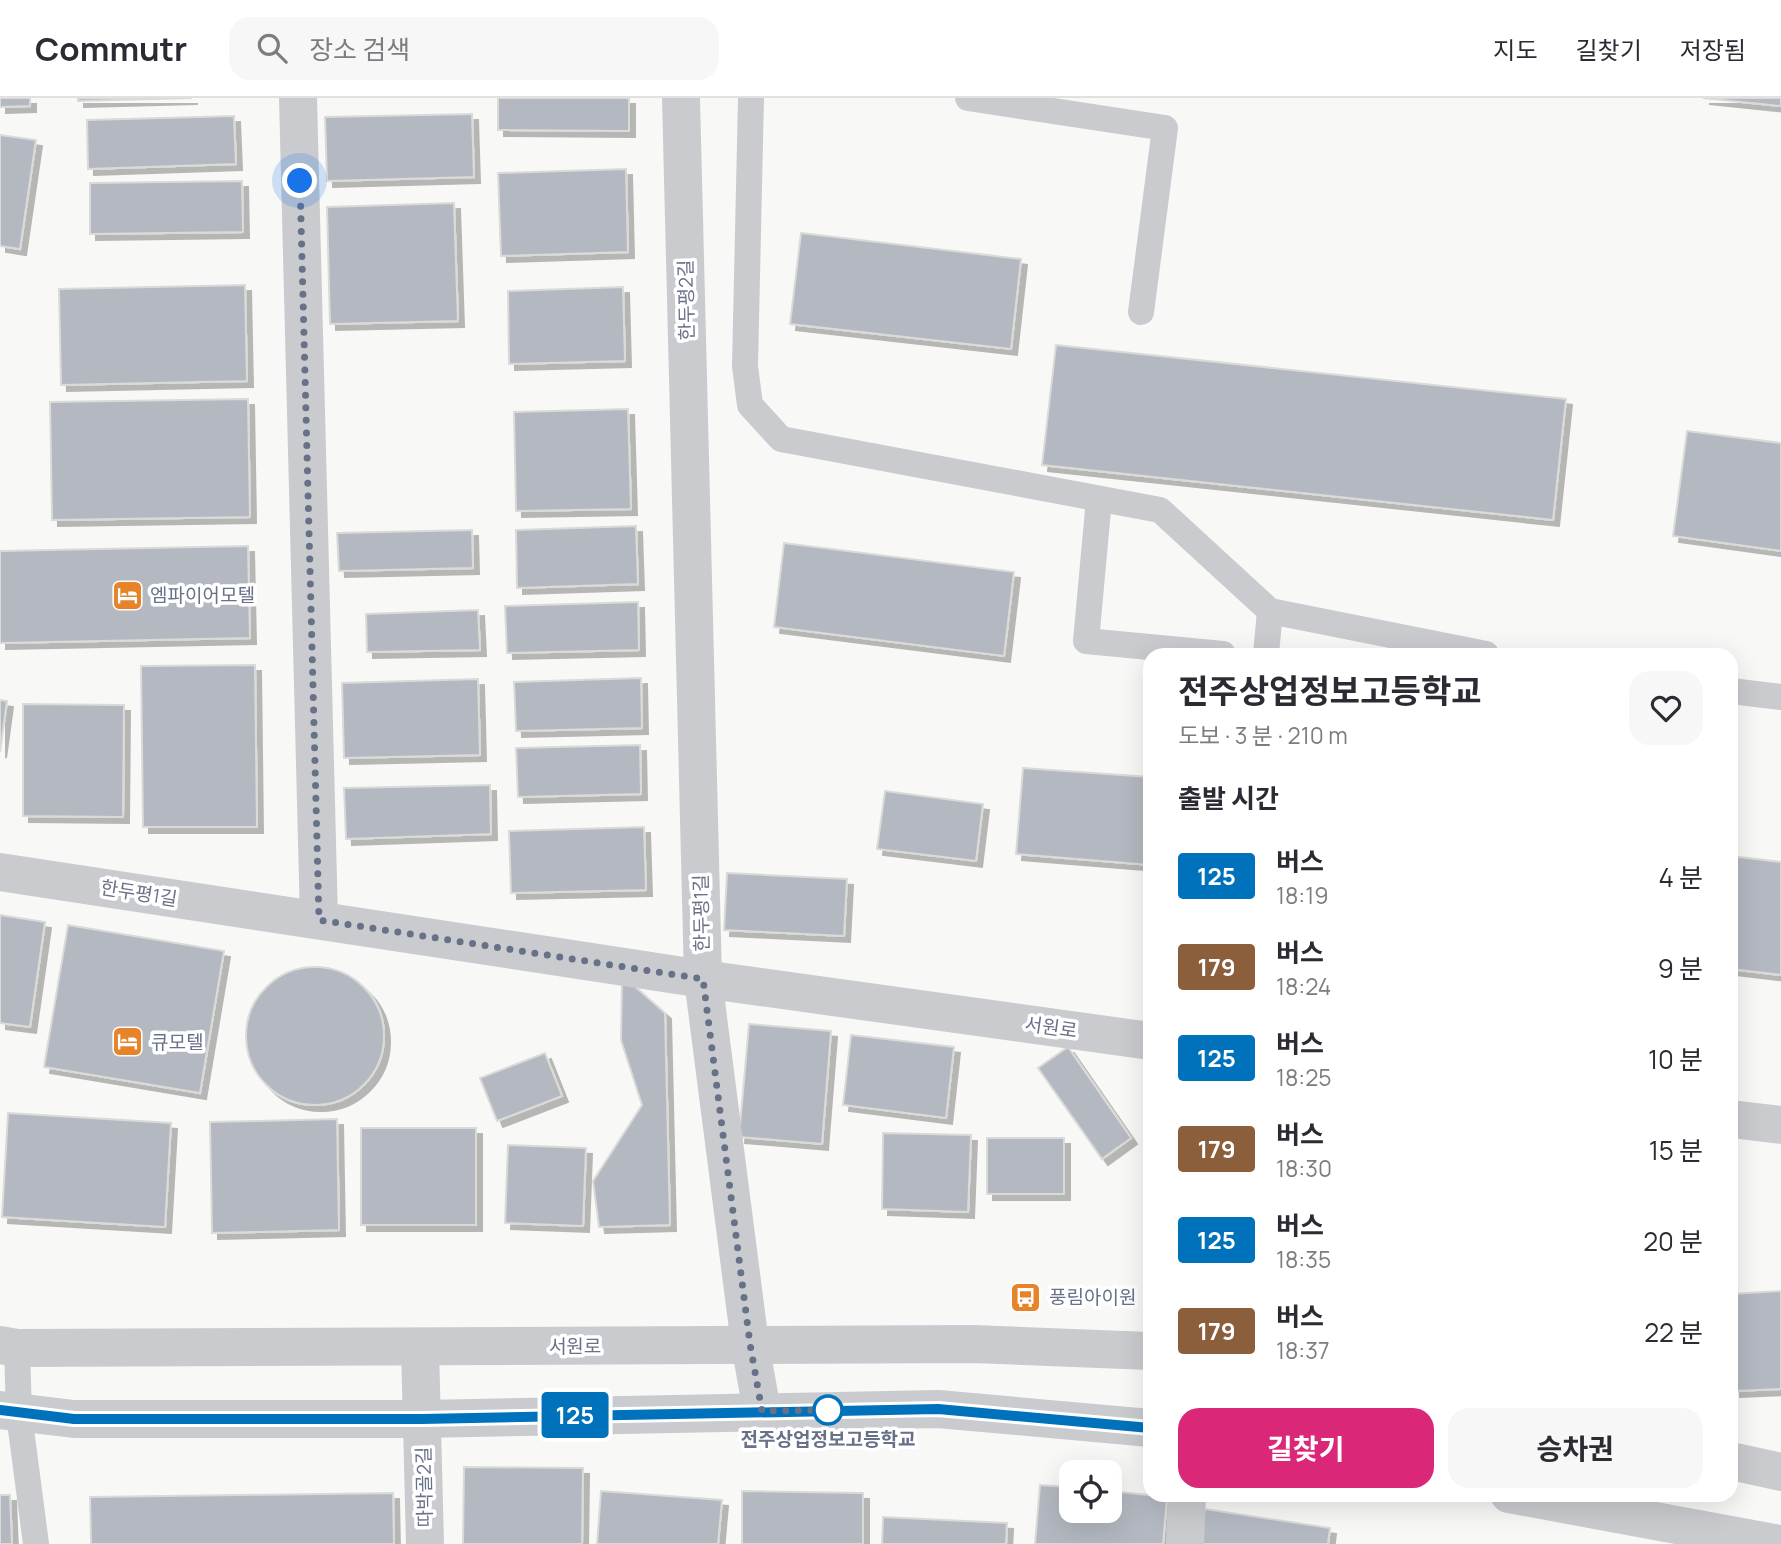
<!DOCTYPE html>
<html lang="ko">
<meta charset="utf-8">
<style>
:root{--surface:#fff;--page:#f7f7f7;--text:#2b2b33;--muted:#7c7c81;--line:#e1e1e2;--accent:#db2777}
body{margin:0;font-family:Manrope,"Noto Sans KR",sans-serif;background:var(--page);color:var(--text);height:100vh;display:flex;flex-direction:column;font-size:26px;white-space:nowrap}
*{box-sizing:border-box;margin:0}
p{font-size:23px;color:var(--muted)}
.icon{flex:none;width:38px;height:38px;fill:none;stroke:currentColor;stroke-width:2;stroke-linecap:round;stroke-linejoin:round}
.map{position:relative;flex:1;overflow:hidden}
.details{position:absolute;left:1143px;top:550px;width:595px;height:854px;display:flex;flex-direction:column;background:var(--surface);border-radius:21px;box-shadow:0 7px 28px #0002}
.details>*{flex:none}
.badge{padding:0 14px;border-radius:5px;font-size:24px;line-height:46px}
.fabs{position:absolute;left:1059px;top:1362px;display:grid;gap:14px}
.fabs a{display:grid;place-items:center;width:63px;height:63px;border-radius:14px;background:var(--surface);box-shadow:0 7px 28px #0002;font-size:35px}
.you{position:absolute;width:35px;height:35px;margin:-18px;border:5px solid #fff;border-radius:50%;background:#1a73e8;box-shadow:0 0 0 10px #1a73e833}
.map>.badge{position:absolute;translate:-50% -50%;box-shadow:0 0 0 4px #fff}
h2{padding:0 35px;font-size:26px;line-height:63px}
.round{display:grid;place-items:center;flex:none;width:74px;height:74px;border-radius:21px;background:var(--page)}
.headline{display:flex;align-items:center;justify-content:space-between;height:119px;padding:0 35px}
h1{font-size:33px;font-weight:700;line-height:52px}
.cta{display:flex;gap:14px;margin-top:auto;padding:14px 35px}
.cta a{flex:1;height:80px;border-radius:21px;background:var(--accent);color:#fff;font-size:28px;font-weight:700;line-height:80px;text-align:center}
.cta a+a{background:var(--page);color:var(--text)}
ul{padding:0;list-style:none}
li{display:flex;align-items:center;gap:21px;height:91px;padding:0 35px}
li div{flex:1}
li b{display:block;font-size:26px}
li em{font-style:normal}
li .badge{min-width:77px;font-weight:700;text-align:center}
header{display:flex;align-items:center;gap:42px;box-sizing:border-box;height:98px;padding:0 35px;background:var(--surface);border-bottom:2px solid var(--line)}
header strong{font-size:33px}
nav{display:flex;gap:38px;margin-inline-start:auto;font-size:24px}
.search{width:490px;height:63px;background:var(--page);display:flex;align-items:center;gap:18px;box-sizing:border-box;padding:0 24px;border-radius:21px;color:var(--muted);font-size:26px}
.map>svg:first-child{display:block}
.building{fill:#b4b8c0;stroke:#dadbd8;stroke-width:2;filter:url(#shadow)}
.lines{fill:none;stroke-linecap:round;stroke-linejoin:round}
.service{stroke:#c9cbcf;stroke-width:26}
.minor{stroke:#c9cbcf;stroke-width:38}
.tertiary{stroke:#c9cbcf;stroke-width:38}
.line-casing{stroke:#fff;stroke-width:16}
.line{stroke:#0072bc;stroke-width:10}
.walk{stroke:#677188;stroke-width:7;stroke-dasharray:0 12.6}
.stop-dot{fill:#fff;stroke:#0072bc;stroke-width:3.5}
.labels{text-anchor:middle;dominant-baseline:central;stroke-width:7;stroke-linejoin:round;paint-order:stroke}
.street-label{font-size:19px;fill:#677188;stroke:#fff}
.poi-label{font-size:19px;fill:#677188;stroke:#fff;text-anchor:start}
.stop-label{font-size:19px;font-weight:bold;fill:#677188;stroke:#fff}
</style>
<header>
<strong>Commutr</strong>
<div class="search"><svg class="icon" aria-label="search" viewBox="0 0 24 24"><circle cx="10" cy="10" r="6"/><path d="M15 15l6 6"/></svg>장소 검색</div>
<nav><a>지도</a><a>길찾기</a><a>저장됨</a></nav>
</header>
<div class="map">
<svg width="1781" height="1446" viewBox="0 0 1781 1446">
<defs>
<filter id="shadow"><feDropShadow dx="6" dy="6" stdDeviation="0" flood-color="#0004"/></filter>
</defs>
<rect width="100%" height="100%" fill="#f8f9f6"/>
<path class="building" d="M 0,0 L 30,0 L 30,8 L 0,9 Z
M 78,0 L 192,0 L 78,3 Z
M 498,0 L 629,0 L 629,33 L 498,32 Z
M 1703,0 L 1781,0 L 1781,8 Z
M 472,16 L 474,79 L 327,83 L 325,19 Z
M 234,18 L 236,66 L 88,71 L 87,22 Z
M 0,37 L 36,42 L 20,151 L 0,148 Z
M 626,71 L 628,154 L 501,158 L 498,75 Z
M 242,83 L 243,134 L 90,136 L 90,85 Z
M 454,105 L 458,223 L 330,226 L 327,109 Z
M 801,135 L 1021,161 L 1011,251 L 790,226 Z
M 245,187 L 247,283 L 61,287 L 59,191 Z
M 623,189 L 625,263 L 509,266 L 508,193 Z
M 1056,247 L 1566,301 L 1553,422 L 1042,367 Z
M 248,301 L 250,419 L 52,422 L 50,304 Z
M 628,311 L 631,411 L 516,413 L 514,314 Z
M 1687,333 L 1781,345 L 1781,453 L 1673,438 Z
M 636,428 L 638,486 L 517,490 L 516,432 Z
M 472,432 L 473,470 L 339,473 L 337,435 Z
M 784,445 L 1014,474 L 1004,558 L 774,529 Z
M 248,448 L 250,540 L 0,545 L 0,453 Z
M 638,504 L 639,552 L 507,555 L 505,508 Z
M 478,512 L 480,552 L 367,554 L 366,516 Z
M 255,567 L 257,729 L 143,729 L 141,568 Z
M 641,580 L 642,630 L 516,633 L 514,584 Z
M 478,581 L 480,657 L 344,660 L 342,585 Z
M 0,602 L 7,603 L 0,654 Z
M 23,606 L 124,607 L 123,719 L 23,718 Z
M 640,647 L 641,696 L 518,699 L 516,650 Z
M 1023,670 L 1150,679 L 1150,767 L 1016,756 Z
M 490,687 L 491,736 L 346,741 L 344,690 Z
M 885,693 L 983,706 L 976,763 L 877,751 Z
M 644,729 L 646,792 L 511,795 L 509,733 Z
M 1731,758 L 1781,764 L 1781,877 L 1731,871 Z
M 727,775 L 847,781 L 844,838 L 724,832 Z
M 0,817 L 45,824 L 30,929 L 0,925 Z
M 68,827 L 224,853 L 200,995 L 44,969 Z
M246 938a69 69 0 1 1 138 0a69 69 0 1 1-138 0Z
M 622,877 L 665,915 L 670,1127 L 599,1129 L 593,1083 L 642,1007 L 621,942 Z
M 749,926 L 831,933 L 822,1046 L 739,1039 Z
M 851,937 L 954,949 L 946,1020 L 843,1007 Z
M 1068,949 L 1131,1040 L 1102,1061 L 1038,970 Z
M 545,955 L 562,998 L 497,1023 L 480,980 Z
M 8,1015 L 171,1025 L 165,1129 L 2,1119 Z
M 337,1021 L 339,1132 L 212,1135 L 210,1024 Z
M 361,1030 L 476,1030 L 476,1127 L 361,1127 Z
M 883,1035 L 971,1037 L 968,1114 L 882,1111 Z
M 987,1040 L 1064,1040 L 1064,1096 L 987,1096 Z
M 508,1047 L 586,1050 L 583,1128 L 505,1125 Z
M 1781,1193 L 1781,1291 L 1734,1293 L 1731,1196 Z
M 464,1369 L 583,1370 L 582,1446 L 463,1446 Z
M 1040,1387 L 1071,1389 L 1071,1412 L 1110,1412 L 1110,1393 L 1167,1399 L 1163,1446 L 1035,1446 Z
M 601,1393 L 722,1402 L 718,1446 L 597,1446 Z
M 742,1393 L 863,1395 L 863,1446 L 742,1446 Z
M 393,1395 L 394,1446 L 91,1446 L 90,1399 Z
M 0,1397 L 10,1397 L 12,1446 L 0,1446 Z
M 1205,1411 L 1330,1430 L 1328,1446 L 1199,1446 Z
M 883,1419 L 1007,1425 L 1006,1446 L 882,1446 Z"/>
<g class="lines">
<path class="service" d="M 751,0 L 745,268 L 750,307 L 781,341 L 1160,412 L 1270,513 L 1486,556
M 968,0 L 1165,30 L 1141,214
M 1099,401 L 1086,543 L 1223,556
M 1266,556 L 1270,513
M 1731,593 L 1781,599
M 17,1250 L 19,1316 L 36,1446"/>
<path class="minor" d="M 298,0 L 319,822
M 681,0 L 703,881 L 750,1246 L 762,1313
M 0,774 L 703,881 L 1150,943
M 1731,1021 L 1781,1027
M 420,1249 L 425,1446
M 1185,1446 L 1187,1396"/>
<path class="tertiary" d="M 0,1247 L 17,1250 L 973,1246 L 1150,1253
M 0,1312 L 74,1321 L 422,1321 L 938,1311 L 1150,1330
M 1731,1363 L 1781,1374
M 1509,1396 L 1779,1446"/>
</g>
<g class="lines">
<defs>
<path id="line" d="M 0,1312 L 74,1321 L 422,1321 L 938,1311 L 1150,1330"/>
</defs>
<use href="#line" class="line-casing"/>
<use href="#line" class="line"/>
<path class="walk" d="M 300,83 L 319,822 L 703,881 L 750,1246 L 762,1313 L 837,1312 L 828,1312"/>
</g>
<defs>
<symbol id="hotel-square" viewBox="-11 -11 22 22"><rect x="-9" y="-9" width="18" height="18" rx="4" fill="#e78328" stroke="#fff"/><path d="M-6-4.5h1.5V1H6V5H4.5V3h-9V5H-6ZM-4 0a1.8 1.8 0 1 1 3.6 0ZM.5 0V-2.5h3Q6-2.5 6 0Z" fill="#fff"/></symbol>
<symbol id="bus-square" viewBox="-11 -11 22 22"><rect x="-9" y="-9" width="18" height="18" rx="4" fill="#e78328" stroke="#fff"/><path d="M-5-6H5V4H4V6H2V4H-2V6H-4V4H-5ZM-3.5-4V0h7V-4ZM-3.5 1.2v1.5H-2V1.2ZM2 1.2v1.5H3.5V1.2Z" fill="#fff"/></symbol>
</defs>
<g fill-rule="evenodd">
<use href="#hotel-square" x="110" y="480" width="35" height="35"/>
<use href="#hotel-square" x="110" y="926" width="35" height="35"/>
<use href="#bus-square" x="1008" y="1182" width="35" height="35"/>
</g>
<circle class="stop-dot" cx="828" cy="1312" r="14"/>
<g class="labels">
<g class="street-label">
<text transform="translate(686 202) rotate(-91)">한두평2길</text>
<text transform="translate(139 795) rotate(9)">한두평1길</text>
<text transform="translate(701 815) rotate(-91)">한두평1길</text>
<text transform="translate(1051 929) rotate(8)">서원로</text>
<text x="575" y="1248">서원로</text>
<text transform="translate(424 1389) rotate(-91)">따박골2길</text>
</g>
<g class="poi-label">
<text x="150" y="497">엠파이어모텔</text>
<text x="151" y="944">큐모텔</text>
<text x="1049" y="1199">풍림아이원</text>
</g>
<g class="stop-label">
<text x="828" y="1341">전주상업정보고등학교</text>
</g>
</g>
</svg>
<div class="fabs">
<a><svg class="icon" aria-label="locate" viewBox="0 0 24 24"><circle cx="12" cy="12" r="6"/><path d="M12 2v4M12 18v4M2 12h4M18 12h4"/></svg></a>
</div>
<div class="you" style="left:300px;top:83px"></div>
<b class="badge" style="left:575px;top:1317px;background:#0072bc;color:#fff">125</b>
<section class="details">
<div class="headline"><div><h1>전주상업정보고등학교</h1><p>도보 · 3 분 · 210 m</p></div><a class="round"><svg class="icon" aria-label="heart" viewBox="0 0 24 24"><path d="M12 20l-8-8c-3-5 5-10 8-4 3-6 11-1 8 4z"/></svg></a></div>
<h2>출발 시간</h2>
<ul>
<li><span class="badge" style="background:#0072bc;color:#fff">125</span><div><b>버스</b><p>18:19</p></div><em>4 분</em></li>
<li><span class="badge" style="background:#8b5e3c;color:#fff">179</span><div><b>버스</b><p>18:24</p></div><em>9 분</em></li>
<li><span class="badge" style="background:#0072bc;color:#fff">125</span><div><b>버스</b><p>18:25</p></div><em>10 분</em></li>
<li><span class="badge" style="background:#8b5e3c;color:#fff">179</span><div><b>버스</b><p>18:30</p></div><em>15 분</em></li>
<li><span class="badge" style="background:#0072bc;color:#fff">125</span><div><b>버스</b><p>18:35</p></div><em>20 분</em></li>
<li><span class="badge" style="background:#8b5e3c;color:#fff">179</span><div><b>버스</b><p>18:37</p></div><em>22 분</em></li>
</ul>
<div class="cta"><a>길찾기</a><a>승차권</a></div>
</section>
</div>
